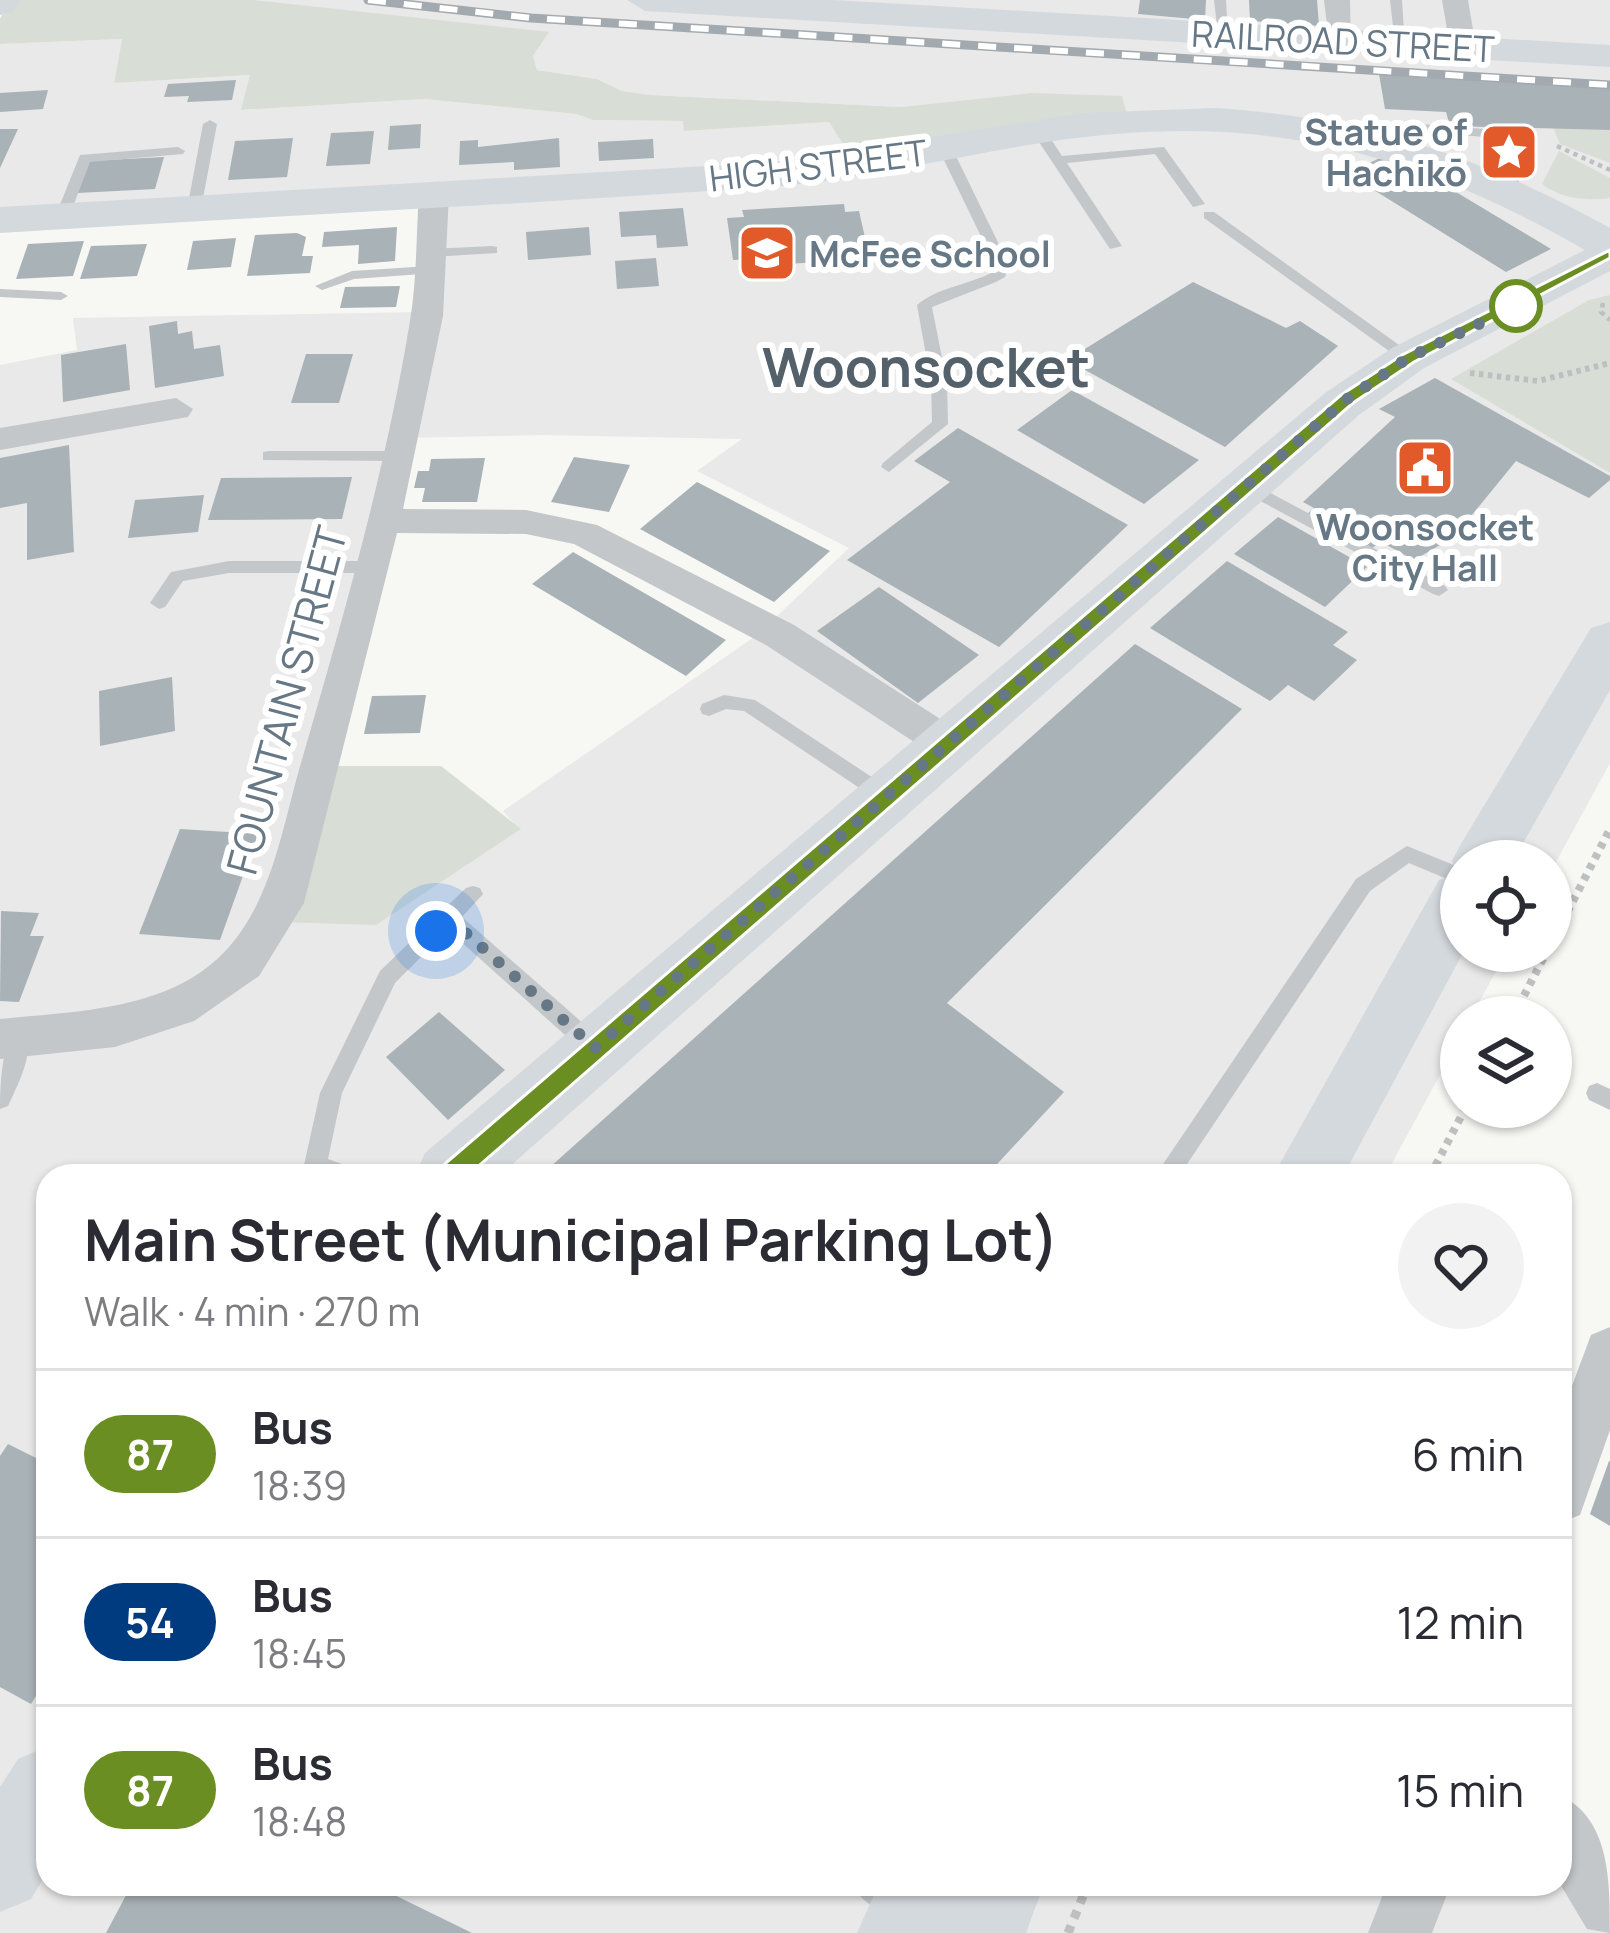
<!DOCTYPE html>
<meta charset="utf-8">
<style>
:root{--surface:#fff;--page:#f2f2f3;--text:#2b2b33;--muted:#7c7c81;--line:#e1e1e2}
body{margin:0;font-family:Manrope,sans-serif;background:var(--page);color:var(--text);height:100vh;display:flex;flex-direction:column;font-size:45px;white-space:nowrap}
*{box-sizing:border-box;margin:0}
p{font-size:39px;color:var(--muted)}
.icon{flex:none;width:66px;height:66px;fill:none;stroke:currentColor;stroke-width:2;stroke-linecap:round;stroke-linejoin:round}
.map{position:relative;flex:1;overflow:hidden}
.side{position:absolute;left:36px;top:1164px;width:1536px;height:732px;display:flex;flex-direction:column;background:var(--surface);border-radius:36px;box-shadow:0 3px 9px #0004}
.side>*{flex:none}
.badge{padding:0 24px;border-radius:39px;font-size:42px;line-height:78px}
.buttons{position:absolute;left:1440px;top:840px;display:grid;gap:24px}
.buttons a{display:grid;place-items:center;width:132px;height:132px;border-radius:50%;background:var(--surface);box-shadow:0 3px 9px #0004;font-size:60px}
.you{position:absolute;width:60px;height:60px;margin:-30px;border:9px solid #fff;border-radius:50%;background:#1a73e8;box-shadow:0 0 0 18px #1a73e833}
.map>.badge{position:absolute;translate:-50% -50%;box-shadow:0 0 0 6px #fff}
.round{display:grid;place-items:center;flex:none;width:126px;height:126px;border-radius:63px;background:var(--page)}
.overview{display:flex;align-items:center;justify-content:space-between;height:204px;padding:0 48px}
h1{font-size:57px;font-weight:700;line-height:90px}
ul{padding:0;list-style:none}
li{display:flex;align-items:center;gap:36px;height:168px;padding:0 48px;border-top:3px solid var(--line)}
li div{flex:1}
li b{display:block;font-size:45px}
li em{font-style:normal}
li .badge{min-width:132px;font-weight:700;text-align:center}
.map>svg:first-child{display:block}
.built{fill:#e8e9e8;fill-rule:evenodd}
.green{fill:#d8ded5}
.building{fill:#a9b2b7}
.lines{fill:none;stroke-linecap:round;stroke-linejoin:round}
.path-far3{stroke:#bdbfc1;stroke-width:4.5;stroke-dasharray:4.5 4.5;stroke-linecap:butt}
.path-far2{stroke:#bdbfc1;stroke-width:6;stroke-dasharray:4.5 4.5;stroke-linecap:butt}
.path-far1{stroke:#bdbfc1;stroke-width:8;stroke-dasharray:6 6;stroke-linecap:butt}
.path{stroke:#bdbfc1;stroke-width:9;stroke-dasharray:8 8;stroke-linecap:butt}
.lane{fill:#c3c7ca;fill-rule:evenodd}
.street{fill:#c3c7ca;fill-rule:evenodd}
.secondary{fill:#d4d9dd;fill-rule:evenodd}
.rail-casing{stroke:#a3aaaf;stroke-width:9}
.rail{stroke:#fff;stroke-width:6;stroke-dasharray:18;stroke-linecap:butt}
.tree{fill:#a7b1a3}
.line{fill:#6b8e23;stroke:#fff;stroke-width:3}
.walk{stroke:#667785;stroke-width:12;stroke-dasharray:0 21.6}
.stop-dot{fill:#fff;stroke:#6b8e23;stroke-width:6}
.labels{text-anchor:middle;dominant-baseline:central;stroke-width:12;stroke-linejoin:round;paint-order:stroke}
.far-street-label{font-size:36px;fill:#667785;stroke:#fff}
.far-poi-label{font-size:36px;font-weight:bold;fill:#667785;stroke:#fff;text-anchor:end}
.street-label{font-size:42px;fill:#667785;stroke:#fff}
.far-town-label{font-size:54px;font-weight:bold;fill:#54606a;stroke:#fff}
</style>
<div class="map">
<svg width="1610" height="1933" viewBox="0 0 1610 1933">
<rect width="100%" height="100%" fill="#f7f7f4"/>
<path class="built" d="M 253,0 L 1610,0 L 1610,295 L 1452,379 L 1610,473 L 1610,763 L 1551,871 L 1551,861 L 1461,861 L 1461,951 L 1507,951 L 1471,1017 L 1461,1017 L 1461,1036 L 1385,1176 L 48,1176 L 48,1884 L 1560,1884 L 1560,1828 L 1610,1933 L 0,1933 L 0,365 L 77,350 L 73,318 L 421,312 L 428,205 L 0,227 L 0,44 L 122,39 L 114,83 L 251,75 L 242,110 L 424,99 L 576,114 L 593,120 L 684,121 L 684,131 L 829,122 L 1031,93 L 901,107 L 651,95 L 622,91 L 597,79 L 537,70 L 533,56 L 548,33 ZM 543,435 L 742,439 L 697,471 L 849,548 L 757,635 L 503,811 L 520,830 L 326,766 L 400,438 Z"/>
<path class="green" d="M 10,0 L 253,0 L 549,32 L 533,56 L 537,70 L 597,79 L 622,91 L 651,95 L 901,107 L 1031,93 L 1122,96 L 1131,129 L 851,156 L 829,122 L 684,131 L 683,121 L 593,120 L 576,114 L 424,99 L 241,110 L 250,75 L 114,83 L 122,39 L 0,44 L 0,19 Z
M 1553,127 L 1610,130 L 1610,163 L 1560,144 Z
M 1559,151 L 1610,178 L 1610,198 C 1586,201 1561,199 1542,184 Z
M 1610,295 L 1610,473 L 1451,379 L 1589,300 Z
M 326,766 L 441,766 L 521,829 L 376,925 L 276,922 Z"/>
<path class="building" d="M 1140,0 L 1206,0 L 1205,20 L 1138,14 Z
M 1249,0 L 1317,0 L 1319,26 L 1250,21 Z
M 1379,74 L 1610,88 L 1610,130 L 1450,126 L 1446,112 L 1385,109 Z
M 236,80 L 232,100 L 187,102 L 189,96 L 164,97 L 168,84 Z
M 48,90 L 43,109 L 0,112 L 0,93 Z
M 421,124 L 420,148 L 388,150 L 390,126 Z
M 0,129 L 18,129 L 0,168 Z
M 374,131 L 370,164 L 326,166 L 331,133 Z
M 293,138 L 287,177 L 228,180 L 235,141 Z
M 559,138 L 560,167 L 514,170 L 514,162 L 459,165 L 460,141 L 478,140 L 478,147 Z
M 653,139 L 654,158 L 599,161 L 598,142 Z
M 1391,153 L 1551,249 L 1506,272 L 1369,187 L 1379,183 L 1356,169 Z
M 164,157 L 155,189 L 77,193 L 87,161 Z
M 844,204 L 845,212 L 859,211 L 868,251 L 846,253 L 847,260 L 757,266 L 756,259 L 733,260 L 727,218 L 744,217 L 742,210 Z
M 683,208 L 688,246 L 657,248 L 656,235 L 621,237 L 619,212 Z
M 397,227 L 395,261 L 358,264 L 359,245 L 322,247 L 324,232 Z
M 589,227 L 591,255 L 528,260 L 526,232 Z
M 297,233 L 306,237 L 302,256 L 313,256 L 310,273 L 247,276 L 255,235 Z
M 236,238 L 231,267 L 187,270 L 193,241 Z
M 84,241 L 73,276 L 16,279 L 28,244 Z
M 147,244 L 137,276 L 80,279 L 91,246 Z
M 656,258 L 659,286 L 617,289 L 615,261 Z
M 1193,282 L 1286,328 L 1300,321 L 1338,346 L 1225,447 L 1067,360 Z
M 400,286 L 396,307 L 340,308 L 345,287 Z
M 177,321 L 178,334 L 192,331 L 194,349 L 220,345 L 224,376 L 155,388 L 149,326 Z
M 126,344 L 130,390 L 63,402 L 61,355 Z
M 306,354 L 353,354 L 339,403 L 291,403 Z
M 1435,378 L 1610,476 L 1610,480 L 1589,498 L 1516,461 L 1454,537 L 1414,560 L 1381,542 L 1369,550 L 1305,516 L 1314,508 L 1303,502 L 1395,417 L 1379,409 Z
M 1072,390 L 1199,460 L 1144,504 L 1017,430 Z
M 958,428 L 1128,525 L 999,647 L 847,560 L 950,482 L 914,461 Z
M 69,445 L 74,552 L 27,560 L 27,503 L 0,508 L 0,458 Z
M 574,457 L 630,465 L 609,512 L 551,502 Z
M 485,458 L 477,502 L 422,502 L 425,488 L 414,488 L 418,471 L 429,471 L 431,459 Z
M 352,477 L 342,519 L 208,520 L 221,478 Z
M 697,482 L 830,551 L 774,602 L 640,529 Z
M 204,495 L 198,532 L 128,538 L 135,500 Z
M 1278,517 L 1367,567 L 1325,607 L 1234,554 Z
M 573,552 L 726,640 L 686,676 L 532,584 Z
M 1227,561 L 1348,632 L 1333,645 L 1357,660 L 1314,701 L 1288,685 L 1270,701 L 1150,628 Z
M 879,587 L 979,655 L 918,703 L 817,631 Z
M 1135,644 L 1242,709 L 947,1003 L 1064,1092 L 986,1176 L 540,1176 Z
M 172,677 L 175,731 L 100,746 L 99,691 Z
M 426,695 L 420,733 L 364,734 L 372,696 Z
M 180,829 L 258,834 L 220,940 L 139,934 Z
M 1,911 L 39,913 L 30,936 L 44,936 L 19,1002 L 0,1001 Z
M 439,1012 L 505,1070 L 448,1120 L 386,1057 Z
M 8,1444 L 48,1464 L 48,1676 L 31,1704 L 0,1687 L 0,1456 Z
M 1609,1461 L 1610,1461 L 1610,1526 L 1590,1514 Z
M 132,1884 L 372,1884 L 472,1933 L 106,1933 Z"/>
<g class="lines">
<path class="path-far3" d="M 1557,146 L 1610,170
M 1603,303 L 1601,312 L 1610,320"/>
<path class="path-far2" d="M 1470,373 L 1538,381 L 1610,363"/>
<path class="path-far1" d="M 1551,944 L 1610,829
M 1513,1017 L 1547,951
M 1430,1176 L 1466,1107"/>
<path class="path" d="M 1068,1933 L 1088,1884"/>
<path class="lane" d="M 1214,0 L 1226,0 L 1228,37 L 1218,34 Z
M 1390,0 L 1402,0 L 1405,47 L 1395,44 Z
M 210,120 L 217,124 L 201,209 L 194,213 L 187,209 L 203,124 Z
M 1408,123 L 1509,131 L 1537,143 L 1514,192 L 1507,196 L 1500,192 L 1522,145 L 1507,139 L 1403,130 L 1403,124 Z
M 1040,129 L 1045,130 L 1062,156 L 1164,147 L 1205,204 L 1193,207 L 1155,154 L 1067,163 L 1122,246 L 1110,249 L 1033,133 Z
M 946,146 L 953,150 L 1009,265 L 1005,277 L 996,282 L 932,307 L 947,383 L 948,424 L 889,472 L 881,467 L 883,463 L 932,422 L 931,383 L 917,305 C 938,287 969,285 993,272 L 995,265 L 939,150 Z
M 178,147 L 185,151 L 183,154 L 90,162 L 69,217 L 62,221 L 55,217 L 80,155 Z
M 1204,212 L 1214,212 L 1413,355 L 1413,361 L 1403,361 L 1204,218 Z
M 492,246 L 497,247 L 497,253 L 431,257 L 424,253 L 431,249 Z
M 430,266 L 437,270 L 435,273 L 354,279 L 322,290 L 315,286 L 352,271 Z
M 0,289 L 61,292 L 68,296 L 61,300 L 0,297 Z
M 269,451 L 398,451 L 406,456 L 398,461 L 263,460 L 263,452 Z
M 1246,480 L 1445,586 L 1448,590 L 1439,596 L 1433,594 L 1240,490 L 1240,482 Z
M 229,561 L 372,561 L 381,567 L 372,573 L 229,573 L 183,581 L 165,607 L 159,609 L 150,603 L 171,572 Z
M 724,695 L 755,700 L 893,791 L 896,796 L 893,801 L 879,801 L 744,711 L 726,709 L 709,716 L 702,714 L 700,709 L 702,704 Z
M 1407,846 L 1461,868 L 1461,885 L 1409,863 L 1370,891 L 1179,1176 L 1155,1176 L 1356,879 Z
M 473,886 L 480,888 L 483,894 L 462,917 L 601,1039 L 604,1046 L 601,1053 L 593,1056 L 585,1053 L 448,930 L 395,983 L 342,1093 L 328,1159 L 353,1168 L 356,1176 L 316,1176 L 307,1172 L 304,1165 L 320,1093 L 380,971 L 466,888 Z
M 19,1028 L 27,1030 C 33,1056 19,1082 8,1106 L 0,1109 C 0,1082 2,1056 11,1030 Z
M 1597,1083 L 1610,1089 L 1610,1110 L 1589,1100 L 1586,1093 L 1589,1086 Z
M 852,1884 C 877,1884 904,1879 915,1906 L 911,1917 L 900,1921 C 883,1914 860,1902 852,1884 Z"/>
<path class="street" d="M 1324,0 L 1350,0 L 1351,47 L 1333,47 L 1329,41 Z
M 1442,0 L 1468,0 L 1476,47 L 1472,53 L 1463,55 L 1450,47 Z
M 434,185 L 449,194 L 443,316 L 403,509 L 526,510 L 597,525 L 794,625 L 962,733 L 968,744 L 962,755 L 948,760 L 934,755 L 766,645 L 574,544 L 526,534 L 397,533 L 304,903 L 259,976 L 194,1021 L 115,1047 L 0,1059 L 0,1019 C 77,1011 173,1011 229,947 C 273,897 283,824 301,763 C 343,618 386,469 410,321 C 417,280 416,236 419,194 Z
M 176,398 L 193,409 L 188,417 L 0,450 L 0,428 Z
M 1610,1327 L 1610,1430 L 1580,1515 L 1560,1523 L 1560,1418 L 1591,1335 Z
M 1560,1795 C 1610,1819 1610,1880 1610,1933 L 1587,1929 L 1560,1884 Z
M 1387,1884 L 1451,1884 L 1432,1933 L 1368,1933 Z"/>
<path class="secondary" d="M 0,0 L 21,0 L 13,12 L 0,15 Z
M 627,0 L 833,0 L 1610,45 L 1610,67 L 645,11 Z
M 1216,108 C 1366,118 1480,156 1610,228 L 1610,271 L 1424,368 L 1359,415 L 499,1176 L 415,1176 L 425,1153 L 1325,393 L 1392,348 L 1585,250 C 1404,146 1255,111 1047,142 C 955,156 863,180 769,187 C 513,205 256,217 0,233 L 0,207 L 775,162 L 1083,113 Z
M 1610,622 L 1610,690 L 1513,861 L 1461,861 L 1464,951 L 1343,1176 L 1273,1176 L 1439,880 L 1458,874 L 1452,861 L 1461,844 L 1591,628 Z
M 48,1746 L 48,1871 L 31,1899 L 0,1912 L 0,1787 L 18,1759 Z
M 879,1884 L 1044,1884 L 1026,1933 L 857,1933 Z"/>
<defs>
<path id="rail" d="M 368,0 L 531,18 L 1610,85"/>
</defs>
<use href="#rail" class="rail-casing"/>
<use href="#rail" class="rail"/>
</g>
<circle class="tree" cx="1505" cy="146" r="12"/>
<path class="line" d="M 1610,250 L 1610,258 L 1414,362 L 1353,403 L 458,1184 L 440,1184 L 440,1168 L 1341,395 L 1402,355 Z"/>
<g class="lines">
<path class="walk" d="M 436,931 L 448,917 L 595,1048 L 1347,399 L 1408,358 L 1516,306"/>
</g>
<defs>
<symbol id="sight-square" viewBox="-11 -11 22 22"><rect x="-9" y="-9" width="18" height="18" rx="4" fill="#e2592a" stroke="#fff"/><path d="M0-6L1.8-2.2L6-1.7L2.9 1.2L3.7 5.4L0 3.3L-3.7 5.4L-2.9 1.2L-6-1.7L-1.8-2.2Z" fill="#fff"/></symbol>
<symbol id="school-square" viewBox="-11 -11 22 22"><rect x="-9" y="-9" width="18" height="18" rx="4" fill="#e2592a" stroke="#fff"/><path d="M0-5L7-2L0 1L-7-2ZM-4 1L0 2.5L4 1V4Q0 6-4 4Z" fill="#fff"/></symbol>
<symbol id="civic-square" viewBox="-11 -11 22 22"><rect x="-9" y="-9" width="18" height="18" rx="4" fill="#e2592a" stroke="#fff"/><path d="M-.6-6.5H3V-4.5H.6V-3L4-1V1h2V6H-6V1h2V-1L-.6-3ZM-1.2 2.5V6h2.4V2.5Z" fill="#fff"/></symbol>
</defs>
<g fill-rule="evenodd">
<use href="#sight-square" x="1476" y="119" width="66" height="66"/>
<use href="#school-square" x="734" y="220" width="66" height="66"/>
<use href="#civic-square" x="1392" y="435" width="66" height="66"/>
</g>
<circle class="stop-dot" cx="1516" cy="306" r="24"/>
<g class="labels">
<g class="far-street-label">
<text transform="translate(1343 41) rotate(3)">RAILROAD STREET</text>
<text transform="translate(818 165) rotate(-7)">HIGH STREET</text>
</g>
<g class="far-poi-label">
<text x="1467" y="131">Statue of<tspan x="1467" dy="41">Hachikō</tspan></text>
<text x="809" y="253" text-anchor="start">McFee School</text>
<text x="1425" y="526" text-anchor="middle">Woonsocket<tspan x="1425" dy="41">City Hall</tspan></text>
</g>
<g class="street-label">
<text transform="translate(286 700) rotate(-75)">FOUNTAIN STREET</text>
</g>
<g class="far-town-label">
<text x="926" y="366">Woonsocket</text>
</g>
</g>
</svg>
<div class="buttons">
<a><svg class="icon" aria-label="locate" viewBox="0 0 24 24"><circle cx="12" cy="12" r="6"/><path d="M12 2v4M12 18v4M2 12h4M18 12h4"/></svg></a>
<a><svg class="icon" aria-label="layers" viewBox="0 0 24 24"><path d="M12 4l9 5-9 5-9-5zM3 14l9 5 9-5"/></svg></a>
</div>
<div class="you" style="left:436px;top:931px"></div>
<section class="side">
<div class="overview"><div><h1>Main Street (Municipal Parking Lot)</h1><p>Walk · 4 min · 270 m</p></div><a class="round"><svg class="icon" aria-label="heart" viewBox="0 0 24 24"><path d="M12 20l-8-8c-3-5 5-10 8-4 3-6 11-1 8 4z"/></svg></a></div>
<ul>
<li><span class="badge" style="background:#6b8e23;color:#fff">87</span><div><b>Bus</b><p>18:39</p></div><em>6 min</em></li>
<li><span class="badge" style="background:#003b80;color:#fff">54</span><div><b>Bus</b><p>18:45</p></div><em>12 min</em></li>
<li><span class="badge" style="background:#6b8e23;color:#fff">87</span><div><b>Bus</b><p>18:48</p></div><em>15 min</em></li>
</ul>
</section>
</div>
